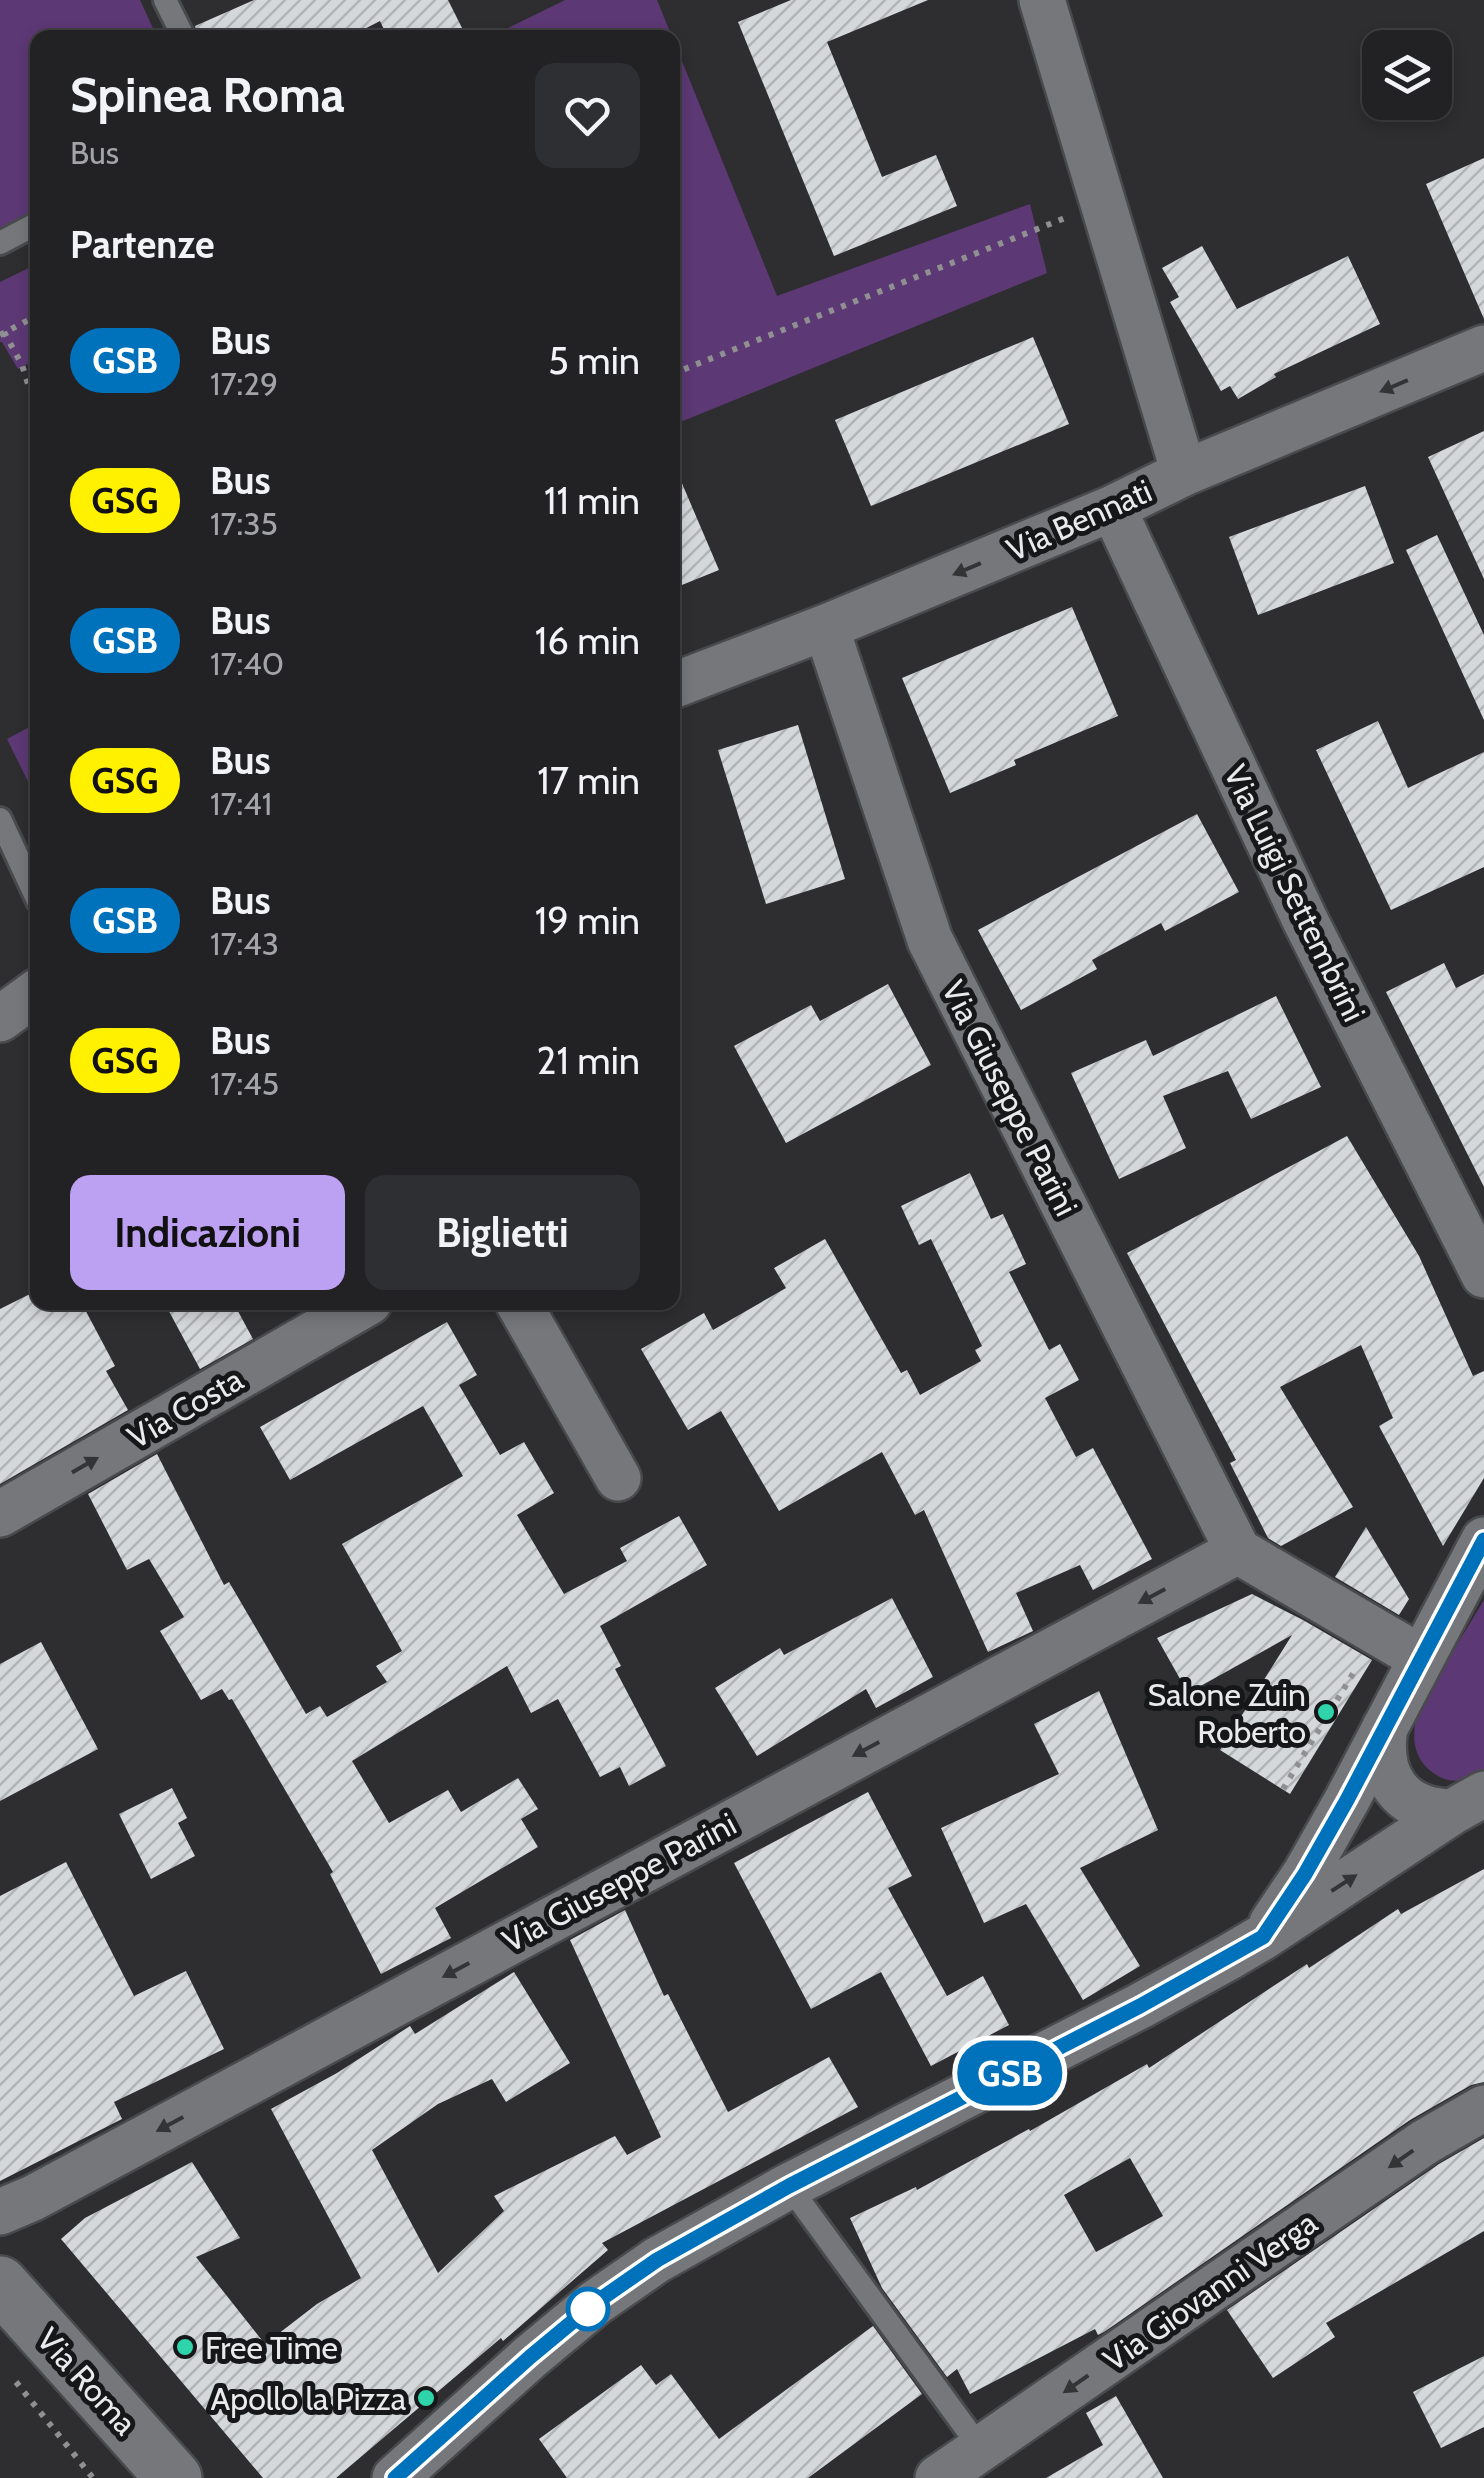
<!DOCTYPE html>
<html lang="it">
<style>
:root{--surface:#222225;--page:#2e2f32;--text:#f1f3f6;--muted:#a2a4a7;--line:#3f3f42;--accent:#bca0f2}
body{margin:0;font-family:Cabin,sans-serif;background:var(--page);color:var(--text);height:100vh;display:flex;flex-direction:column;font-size:38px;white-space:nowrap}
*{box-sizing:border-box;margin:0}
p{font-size:32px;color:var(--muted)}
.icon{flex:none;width:55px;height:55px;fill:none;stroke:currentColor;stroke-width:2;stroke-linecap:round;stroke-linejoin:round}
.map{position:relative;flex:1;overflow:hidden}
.details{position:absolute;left:30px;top:30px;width:650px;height:1280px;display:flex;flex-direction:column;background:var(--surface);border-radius:20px;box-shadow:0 5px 15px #0003,0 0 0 2px var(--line)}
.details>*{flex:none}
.badge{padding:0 20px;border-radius:32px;font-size:35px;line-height:65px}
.tools{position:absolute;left:1362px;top:30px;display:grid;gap:20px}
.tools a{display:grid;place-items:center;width:90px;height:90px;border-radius:20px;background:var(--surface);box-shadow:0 5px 15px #0003,0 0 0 2px var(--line);font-size:50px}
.map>.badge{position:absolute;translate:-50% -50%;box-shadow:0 0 0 5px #fff}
h2{padding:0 40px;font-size:38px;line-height:90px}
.round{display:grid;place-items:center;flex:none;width:105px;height:105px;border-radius:20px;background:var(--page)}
.summary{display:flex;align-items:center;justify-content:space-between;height:170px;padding:0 40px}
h1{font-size:48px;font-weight:700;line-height:75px}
.button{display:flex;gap:20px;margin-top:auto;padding:20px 40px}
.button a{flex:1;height:115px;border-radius:20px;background:var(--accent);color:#111;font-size:40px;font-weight:700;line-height:115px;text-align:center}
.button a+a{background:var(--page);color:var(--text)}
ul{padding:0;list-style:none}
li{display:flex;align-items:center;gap:30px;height:140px;padding:0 40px}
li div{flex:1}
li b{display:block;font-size:38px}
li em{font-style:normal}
li .badge{min-width:110px;font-weight:700;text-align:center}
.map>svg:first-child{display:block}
.green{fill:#5c3874}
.building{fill:url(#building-hatch);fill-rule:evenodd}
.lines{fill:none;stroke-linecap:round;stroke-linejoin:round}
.service-casing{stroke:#494a4c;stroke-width:28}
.minor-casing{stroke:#494a4c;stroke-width:50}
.tertiary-casing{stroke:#494a4c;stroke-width:60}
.path{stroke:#909092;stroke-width:6;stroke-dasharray:5 8;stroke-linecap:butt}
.service{stroke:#76777a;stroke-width:22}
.minor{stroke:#76777a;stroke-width:45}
.tertiary{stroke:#76777a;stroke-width:55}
.oneway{fill:#333435}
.line-casing{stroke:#fff;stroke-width:22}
.line{stroke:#0072bc;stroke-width:15}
.poi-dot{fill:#30d4aa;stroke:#161718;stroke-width:4}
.stop-dot{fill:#fff;stroke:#0072bc;stroke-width:5}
.labels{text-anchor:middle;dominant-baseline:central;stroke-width:10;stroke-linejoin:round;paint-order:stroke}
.street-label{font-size:32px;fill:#eaeaec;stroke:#161718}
.poi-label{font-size:32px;fill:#eaeaec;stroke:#161718;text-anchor:end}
</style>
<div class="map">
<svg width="1484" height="2478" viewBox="0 0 1484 2478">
<defs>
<pattern id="building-hatch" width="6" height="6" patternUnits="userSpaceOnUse" patternTransform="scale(2.5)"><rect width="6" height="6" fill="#d5d8da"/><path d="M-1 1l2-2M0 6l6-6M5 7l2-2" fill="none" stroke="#b1b4b5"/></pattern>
</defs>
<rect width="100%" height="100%" fill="#2e2e31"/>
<path class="green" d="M 0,0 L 140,0 L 157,37 L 38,38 L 37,216 L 0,236 Z
M 565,0 L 657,0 L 672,37 L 490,37 Z
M 673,39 L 777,296 L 1030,204 L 1047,273 L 673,425 Z
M 37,264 L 37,359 L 18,369 L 2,342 L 0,342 L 0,282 Z
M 37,723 L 37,800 L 7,739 Z
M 1484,1600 L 1484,1770 C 1477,1773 1469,1778 1461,1780 C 1453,1782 1445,1780 1438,1776 C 1410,1760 1410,1731 1421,1704 Z"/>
<path class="building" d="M 254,0 L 448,0 L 462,28 L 442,38 L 388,38 L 380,21 L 347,38 L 199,38 L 195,26 Z
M 791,0 L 928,0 L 827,42 L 882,177 L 936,155 L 957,206 L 834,256 L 738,22 Z
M 1484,158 L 1484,319 L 1426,184 Z
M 1202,246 L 1237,309 L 1348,256 L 1380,324 L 1274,374 L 1276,377 L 1238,399 L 1230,386 L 1221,391 L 1170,302 L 1179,297 L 1162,268 Z
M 1033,337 L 1069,424 L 871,506 L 835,420 Z
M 1484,431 L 1484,579 L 1428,457 Z
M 672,460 L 719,570 L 672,589 Z
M 1365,486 L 1394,563 L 1258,615 L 1229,537 Z
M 1437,535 L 1484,635 L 1484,720 L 1406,550 Z
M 1072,607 L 1118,716 L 1014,760 L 1016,765 L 950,793 L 902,678 Z
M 1378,721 L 1408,788 L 1484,752 L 1484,867 L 1391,910 L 1316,750 Z
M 798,725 L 845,879 L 766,904 L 718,750 Z
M 1197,814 L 1239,892 L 1165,931 L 1161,923 L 1092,960 L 1097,969 L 1021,1010 L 978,930 Z
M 1444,963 L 1456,988 L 1484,974 L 1484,1187 L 1386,992 Z
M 888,984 L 931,1065 L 786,1143 L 734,1046 L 811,1005 L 820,1021 Z
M 1276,996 L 1321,1087 L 1251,1119 L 1228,1071 L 1163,1096 L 1186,1148 L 1119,1179 L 1071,1073 L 1146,1040 L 1153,1056 Z
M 1347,1136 L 1419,1256 L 1473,1376 L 1484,1371 L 1484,1478 L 1443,1546 L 1379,1426 L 1393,1418 L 1361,1345 L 1280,1387 L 1353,1507 L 1281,1546 L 1268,1538 L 1230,1463 L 1236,1460 L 1127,1253 Z
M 970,1173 L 991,1219 L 1003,1214 L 1026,1264 L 1009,1272 L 1049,1350 L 1060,1344 L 1079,1380 L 1045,1398 L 1076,1457 L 1093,1448 L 1152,1559 L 1093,1590 L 1080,1565 L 1016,1593 L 1033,1631 L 988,1652 L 924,1510 L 915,1515 L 882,1452 L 779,1511 L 721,1411 L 688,1430 L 641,1349 L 704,1313 L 713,1330 L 786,1288 L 774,1268 L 825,1239 L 901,1373 L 907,1370 L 920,1395 L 981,1361 L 975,1350 L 982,1346 L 931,1239 L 919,1245 L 901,1206 Z
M 38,1290 L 38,1302 L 81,1302 L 115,1366 L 106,1371 L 128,1410 L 0,1484 L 0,1309 Z
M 164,1302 L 233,1302 L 253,1339 L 200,1369 Z
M 447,1322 L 477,1375 L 459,1385 L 500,1455 L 524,1442 L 554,1493 L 517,1515 L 564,1594 L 627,1561 L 620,1548 L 679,1516 L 707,1565 L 600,1626 L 621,1666 L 615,1669 L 666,1766 L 629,1786 L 620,1767 L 600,1777 L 558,1699 L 531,1713 L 507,1666 L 352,1761 L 389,1823 L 448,1790 L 461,1812 L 518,1778 L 538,1809 L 521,1819 L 538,1847 L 435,1908 L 451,1938 L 381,1974 L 330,1874 L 333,1872 L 232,1699 L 229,1700 L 222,1689 L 201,1700 L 160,1631 L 184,1617 L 149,1559 L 127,1570 L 88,1494 L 157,1454 L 224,1585 L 229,1582 L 306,1714 L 320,1706 L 327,1717 L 387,1682 L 376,1666 L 402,1651 L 342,1544 L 463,1476 L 423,1406 L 290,1480 L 260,1427 Z
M 1366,1527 L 1409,1599 L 1399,1615 L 1335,1577 Z
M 1252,1594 L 1303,1620 L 1372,1660 L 1290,1794 L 1220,1750 L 1292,1635 L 1188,1693 L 1157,1638 Z
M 892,1598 L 933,1677 L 876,1708 L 866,1689 L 757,1756 L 715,1688 L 780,1648 L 784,1655 Z
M 41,1642 L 98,1749 L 0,1801 L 0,1664 Z
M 1099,1691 L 1158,1830 L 1080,1868 L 1140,1966 L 1083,2000 L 1026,1904 L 984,1923 L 941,1828 L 1059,1774 L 1034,1724 Z
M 172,1788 L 187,1818 L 178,1823 L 195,1856 L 151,1879 L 119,1814 Z
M 868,1792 L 912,1876 L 888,1888 L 947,1996 L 983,1976 L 1009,2025 L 931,2066 L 881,1972 L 811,2009 L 734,1863 Z
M 66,1862 L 134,1996 L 186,1971 L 224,2049 L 114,2102 L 122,2119 L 0,2181 L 0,1896 Z
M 1484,1869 L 1484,2082 L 1471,2085 L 1410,2120 L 1104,2332 L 1098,2335 L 1095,2329 L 970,2394 L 957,2369 L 947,2377 L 882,2288 L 850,2218 L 916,2187 L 917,2190 L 1029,2129 L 1030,2131 L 1147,2064 L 1149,2068 L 1307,1964 L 1309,1968 L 1398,1909 L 1401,1914 ZM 1130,2158 L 1163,2216 L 1096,2252 L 1064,2195 Z
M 625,1910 L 664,1996 L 668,1994 L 728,2112 L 829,2057 L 858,2107 L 602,2243 L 608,2250 L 503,2341 L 501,2338 L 336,2478 L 263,2478 L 61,2239 L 85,2218 L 192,2162 L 240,2238 L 196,2257 L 265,2344 L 317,2304 L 361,2278 L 271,2109 L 337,2073 L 410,2026 L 415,2034 L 514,1972 L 570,2063 L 506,2102 L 492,2079 L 438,2104 L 372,2150 L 438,2273 L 504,2211 L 494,2196 L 615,2136 L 627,2155 L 661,2137 L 570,1940 Z
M 1484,2138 L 1484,2231 L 1326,2323 L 1335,2337 L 1273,2378 L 1227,2310 L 1439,2164 Z
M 873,2326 L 922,2394 L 808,2478 L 567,2478 L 539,2439 L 641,2365 L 656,2385 L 671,2374 L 719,2439 Z
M 1484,2356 L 1484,2427 L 1441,2448 L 1413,2392 Z
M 1116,2396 L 1163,2478 L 1046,2478 L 1103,2445 L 1086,2413 Z"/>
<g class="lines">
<defs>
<path id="service" d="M 165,0 L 184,38
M 0,243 L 38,223
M 0,819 L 38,901
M 789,2186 L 981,2449"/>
<path id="minor" d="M 1042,0 L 1184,473
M 1113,508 L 1305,920 L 1484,1275
M 826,627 L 930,940 L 1238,1551 L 1421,1658
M 672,686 L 826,627 L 1113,508 L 1184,473 L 1484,348
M 0,1019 L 38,991
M 518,1302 L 618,1478
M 0,1514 L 369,1302
M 1385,1727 C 1377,1776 1399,1811 1452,1812
M 1272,1923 L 1305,1874 L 1347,1800 L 1484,1540
M 0,2212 L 33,2198 L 1238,1551
M 395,2478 L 530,2357 L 595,2303 L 657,2260 L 789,2186 L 1140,2006 L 1229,1957 L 1263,1937 L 1452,1812 L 1484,1794
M 938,2478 L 1425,2142 L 1484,2108"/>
<path id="tertiary" d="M 0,2284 L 174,2478"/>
</defs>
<use href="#service" class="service-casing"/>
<use href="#minor" class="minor-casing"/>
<use href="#tertiary" class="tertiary-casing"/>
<path class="path" d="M 4,332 L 22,365 L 30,390
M 0,335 L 38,315
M 672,374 L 1065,218
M 1283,1789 L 1357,1667
M 16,2382 L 93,2478"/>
<use href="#service" class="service"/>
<use href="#minor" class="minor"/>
<use href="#tertiary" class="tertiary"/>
</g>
<defs><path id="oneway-solid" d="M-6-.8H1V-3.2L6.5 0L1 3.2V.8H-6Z" transform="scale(2.5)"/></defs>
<g class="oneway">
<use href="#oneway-solid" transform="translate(1394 386) rotate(157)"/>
<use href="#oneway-solid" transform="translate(967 569) rotate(157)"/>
<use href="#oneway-solid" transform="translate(85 1465) rotate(-30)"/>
<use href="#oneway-solid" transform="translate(1152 1596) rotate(152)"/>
<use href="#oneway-solid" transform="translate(866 1749) rotate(152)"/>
<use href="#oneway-solid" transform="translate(1344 1883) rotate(-33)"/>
<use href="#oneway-solid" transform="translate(456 1970) rotate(152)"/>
<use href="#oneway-solid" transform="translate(170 2124) rotate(152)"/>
<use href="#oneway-solid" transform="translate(1401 2159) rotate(145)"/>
<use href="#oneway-solid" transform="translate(1076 2384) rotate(145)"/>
</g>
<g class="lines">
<defs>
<path id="line" d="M 395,2478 L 530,2357 L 595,2303 L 657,2260 L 789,2186 L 1140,2006 L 1263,1937 L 1305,1874 L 1347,1800 L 1484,1540"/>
</defs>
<use href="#line" class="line-casing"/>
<use href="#line" class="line"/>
</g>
<g class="poi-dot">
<circle cx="1326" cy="1712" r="10"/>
<circle cx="185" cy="2347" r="10"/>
<circle cx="426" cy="2398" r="10"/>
</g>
<circle class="stop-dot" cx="588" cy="2309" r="20"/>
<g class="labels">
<g class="street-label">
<text transform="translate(1079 520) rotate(-24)">Via Bennati</text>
<text transform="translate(1295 893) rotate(64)">Via Luigi Settembrini</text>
<text transform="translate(1010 1098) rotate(63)">Via Giuseppe Parini</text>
<text transform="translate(185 1408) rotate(-30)">Via Costa</text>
<text transform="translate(619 1882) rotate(-28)">Via Giuseppe Parini</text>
<text transform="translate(1210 2291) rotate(-35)">Via Giovanni Verga</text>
<text transform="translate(87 2381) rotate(48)">Via Roma</text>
</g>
<g class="poi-label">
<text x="1306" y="1694">Salone Zuin<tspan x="1306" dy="37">Roberto</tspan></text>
<text x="205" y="2347" text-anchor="start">Free Time</text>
<text x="406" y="2398">Apollo la Pizza</text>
</g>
</g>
</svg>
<div class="tools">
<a><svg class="icon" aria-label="layers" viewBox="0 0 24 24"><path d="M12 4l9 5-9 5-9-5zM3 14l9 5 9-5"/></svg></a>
</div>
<b class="badge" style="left:1010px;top:2073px;background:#0072bc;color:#fff">GSB</b>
<section class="details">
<div class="summary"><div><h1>Spinea Roma</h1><p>Bus</p></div><a class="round"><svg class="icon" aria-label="heart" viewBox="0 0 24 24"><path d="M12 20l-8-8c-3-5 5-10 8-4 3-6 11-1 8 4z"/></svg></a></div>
<h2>Partenze</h2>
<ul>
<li><span class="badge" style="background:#0072bc;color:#fff">GSB</span><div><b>Bus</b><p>17:29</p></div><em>5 min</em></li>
<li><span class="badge" style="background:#fff100;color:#111">GSG</span><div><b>Bus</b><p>17:35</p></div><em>11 min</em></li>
<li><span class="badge" style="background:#0072bc;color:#fff">GSB</span><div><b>Bus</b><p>17:40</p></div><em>16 min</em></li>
<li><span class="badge" style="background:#fff100;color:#111">GSG</span><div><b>Bus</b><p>17:41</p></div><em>17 min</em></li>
<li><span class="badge" style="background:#0072bc;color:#fff">GSB</span><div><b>Bus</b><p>17:43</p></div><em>19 min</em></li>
<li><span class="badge" style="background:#fff100;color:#111">GSG</span><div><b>Bus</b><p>17:45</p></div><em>21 min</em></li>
</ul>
<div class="button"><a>Indicazioni</a><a>Biglietti</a></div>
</section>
</div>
